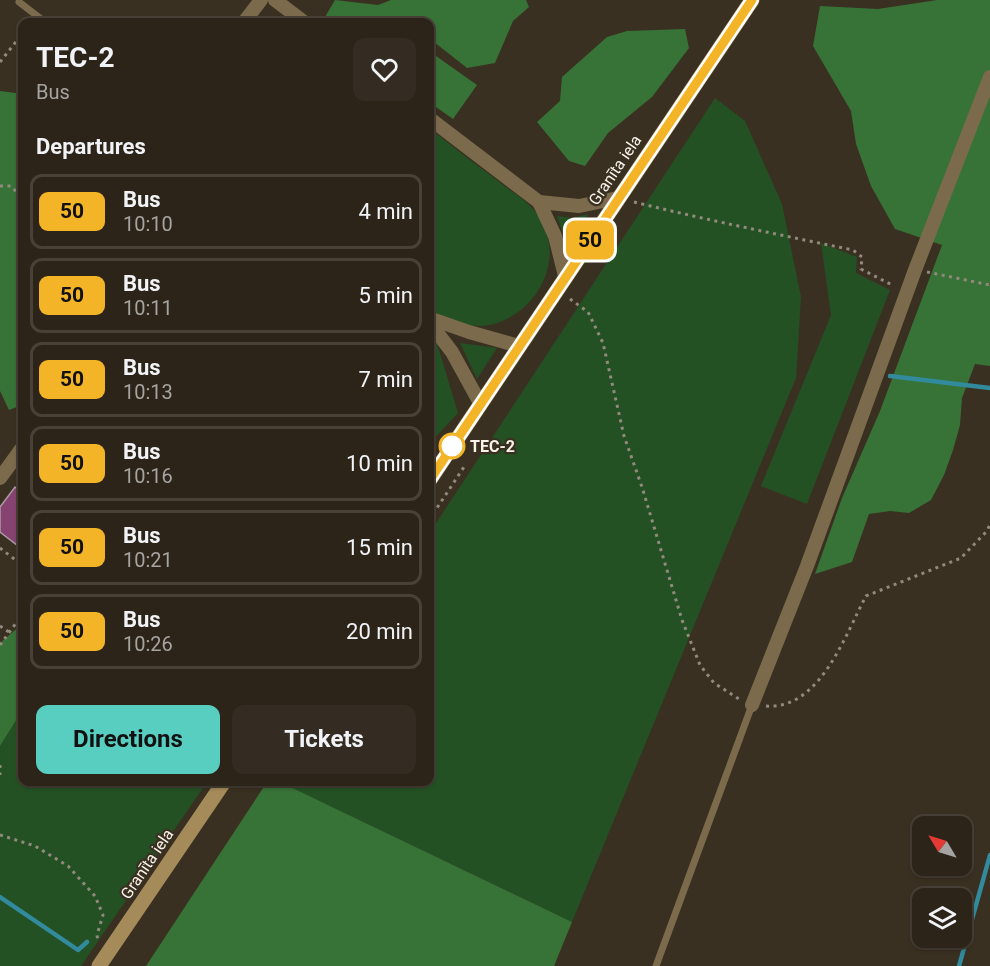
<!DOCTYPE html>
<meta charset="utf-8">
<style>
:root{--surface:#2c2419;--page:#342c22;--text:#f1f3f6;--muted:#a6a4a2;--line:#484138;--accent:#58cec1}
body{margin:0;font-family:Roboto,sans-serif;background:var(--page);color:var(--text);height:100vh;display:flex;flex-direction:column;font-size:22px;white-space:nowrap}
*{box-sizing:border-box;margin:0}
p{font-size:20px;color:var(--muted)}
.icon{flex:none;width:33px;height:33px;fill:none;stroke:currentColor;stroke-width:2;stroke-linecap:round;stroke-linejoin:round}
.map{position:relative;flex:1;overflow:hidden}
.sheet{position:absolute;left:18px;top:18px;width:416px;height:768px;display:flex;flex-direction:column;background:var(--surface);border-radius:12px;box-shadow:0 2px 4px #0004,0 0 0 2px var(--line)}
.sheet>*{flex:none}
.badge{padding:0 12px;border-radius:9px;font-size:21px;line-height:39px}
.needle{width:39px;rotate:308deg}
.tools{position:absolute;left:912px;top:816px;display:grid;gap:12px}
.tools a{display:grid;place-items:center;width:60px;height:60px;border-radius:12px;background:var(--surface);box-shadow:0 2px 4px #0004,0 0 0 2px var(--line);font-size:30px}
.map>.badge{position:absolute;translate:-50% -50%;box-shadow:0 0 0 3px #fff}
h2{padding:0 18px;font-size:22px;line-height:54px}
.round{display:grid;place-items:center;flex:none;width:63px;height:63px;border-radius:12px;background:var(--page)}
.overview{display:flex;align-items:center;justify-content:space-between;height:102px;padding:0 18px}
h1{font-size:28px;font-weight:700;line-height:45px}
.action{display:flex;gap:12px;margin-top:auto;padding:12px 18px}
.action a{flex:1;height:69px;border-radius:12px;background:var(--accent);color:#111;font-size:24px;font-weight:700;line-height:69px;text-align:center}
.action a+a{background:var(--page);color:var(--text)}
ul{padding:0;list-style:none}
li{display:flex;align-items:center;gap:18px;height:75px;margin:0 12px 9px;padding:0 6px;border:3px solid var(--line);border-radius:12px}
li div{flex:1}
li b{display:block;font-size:22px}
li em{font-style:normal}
li .badge{min-width:66px;font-weight:700;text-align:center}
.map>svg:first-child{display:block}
.green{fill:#245124}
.forest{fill:#377237}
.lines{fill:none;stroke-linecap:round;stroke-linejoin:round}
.stream{stroke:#328a9d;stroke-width:4.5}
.building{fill:#864371;stroke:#ac99a5;stroke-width:1.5}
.path{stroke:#928a7d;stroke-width:3;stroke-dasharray:3 4.5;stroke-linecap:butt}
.lane{stroke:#7b6b4c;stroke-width:7}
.street{stroke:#7b6b4c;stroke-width:14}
.secondary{stroke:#a48b59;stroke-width:15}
.line-casing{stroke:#fff;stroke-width:14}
.line{stroke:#f4b427;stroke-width:9}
.stop-dot{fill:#fff;stroke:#f4b427;stroke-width:3}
.labels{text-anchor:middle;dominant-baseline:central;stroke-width:4.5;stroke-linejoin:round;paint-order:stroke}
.street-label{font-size:16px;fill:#f9f3e9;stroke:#3a3021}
.stop-label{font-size:16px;font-weight:bold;fill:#f9f3e9;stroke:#3a3021;text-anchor:start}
</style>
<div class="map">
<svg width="990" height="966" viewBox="0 0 990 966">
<rect width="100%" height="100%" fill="#3a3021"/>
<path class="green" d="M 271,16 L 281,17 L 292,22 L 259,22 L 261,19 Z
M 715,98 L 745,121 L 782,204 L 801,297 L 796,378 L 572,922 L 280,782 L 429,782 L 429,534 Z
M 429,128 C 453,147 478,166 502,184 C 511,191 523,198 531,207 C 536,212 541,220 544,226 C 562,266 535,312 494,324 C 471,330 448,320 429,309 Z
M 588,214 L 567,245 L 557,216 L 573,218 Z
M 821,243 L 857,257 L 856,273 L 890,290 L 807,504 L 761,486 L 831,315 Z
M 429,335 L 436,340 L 458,413 L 429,444 Z
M 460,343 L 497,348 L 477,379 Z
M 22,711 L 22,782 L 207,782 L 81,966 L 0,966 L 0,746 Z"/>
<path class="forest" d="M 335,0 L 378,5 L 391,0 L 526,0 L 529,7 L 513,21 L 495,63 L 467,68 L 429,38 L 429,22 L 322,22 Z
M 937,0 L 990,0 L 990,366 L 975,364 L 962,398 L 960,425 L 953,450 L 944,475 L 931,500 L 909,513 L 890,511 L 869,514 L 852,562 L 815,574 L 842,498 L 880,411 L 942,245 L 895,229 L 871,186 L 856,144 L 851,111 L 813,46 L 820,6 L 878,9 Z
M 685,29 L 689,48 L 652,97 L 608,133 L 585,166 L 569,161 L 537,122 L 560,101 L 562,77 L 607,37 L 627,31 Z
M 429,51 L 477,85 L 453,119 L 429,102 Z
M 0,91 L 16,93 L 22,98 L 22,405 L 9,410 L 0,391 Z
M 22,624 L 22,711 L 0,746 L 0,643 Z
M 267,782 L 280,782 L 572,922 L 554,966 L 146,966 Z"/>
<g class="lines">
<path class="stream" d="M 890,376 L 990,388
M 0,897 L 78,950 L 87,942
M 959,966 L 990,855"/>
</g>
<path class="building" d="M 15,487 L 22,493 L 22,549 L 0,532 L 0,507 Z"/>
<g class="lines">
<path class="path" d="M 0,62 L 22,34
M 0,186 L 11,186 L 22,198
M 634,202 C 707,220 780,235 853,250 L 862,257 L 861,269 L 894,286
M 927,272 L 990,285
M 570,299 L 588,312 L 603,343 L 624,436 L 642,487 L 682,620 L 700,665 L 714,683 L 739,699
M 429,520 L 464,467
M 0,548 L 22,565
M 0,626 L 9,632
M 0,645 L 22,615
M 766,706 C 820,710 845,635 866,596 L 961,558 L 986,532 L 990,525
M 0,765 L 0,775
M 0,835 L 35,846 L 68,866 L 95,896 L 103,915 L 97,935 L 98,942"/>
<path class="lane" d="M 19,2 L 45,22
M 656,966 L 752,705"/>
<path class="street" d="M 275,0 L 304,22
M 244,22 L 261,0
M 429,118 L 539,202 L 555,236 L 565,276
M 539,202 L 579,206 L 618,198
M 429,318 L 469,332 L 519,346
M 429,322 L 452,352 L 480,403
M 0,478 L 22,448
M 752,705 L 807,566 L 915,270 L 990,77"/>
<path class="secondary" d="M 429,481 L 752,0
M 99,966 L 224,782"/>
</g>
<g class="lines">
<defs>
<path id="line" d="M 429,481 L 752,0"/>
</defs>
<use href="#line" class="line-casing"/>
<use href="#line" class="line"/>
</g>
<circle class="stop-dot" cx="452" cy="446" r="12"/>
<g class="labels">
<g class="street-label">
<text transform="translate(615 170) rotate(-56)">Granīta iela</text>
<text transform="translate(147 864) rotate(-56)">Granīta iela</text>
</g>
<g class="stop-label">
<text x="470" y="446">TEC-2</text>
</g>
</g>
</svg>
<div class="tools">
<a><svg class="needle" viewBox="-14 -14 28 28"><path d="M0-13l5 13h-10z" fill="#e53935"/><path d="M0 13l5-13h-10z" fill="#a6a4a2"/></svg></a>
<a><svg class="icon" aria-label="layers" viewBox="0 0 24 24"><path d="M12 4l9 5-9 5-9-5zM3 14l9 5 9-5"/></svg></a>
</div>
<b class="badge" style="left:590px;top:240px;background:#f4b427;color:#111">50</b>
<section class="sheet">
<div class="overview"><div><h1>TEC-2</h1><p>Bus</p></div><a class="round"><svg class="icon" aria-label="heart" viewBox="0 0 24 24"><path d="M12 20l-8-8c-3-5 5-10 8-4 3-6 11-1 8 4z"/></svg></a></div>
<h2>Departures</h2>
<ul>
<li><span class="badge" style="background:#f4b427;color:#111">50</span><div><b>Bus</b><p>10:10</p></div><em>4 min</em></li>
<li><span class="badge" style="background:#f4b427;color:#111">50</span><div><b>Bus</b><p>10:11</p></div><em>5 min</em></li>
<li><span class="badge" style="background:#f4b427;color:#111">50</span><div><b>Bus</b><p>10:13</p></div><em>7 min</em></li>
<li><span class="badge" style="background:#f4b427;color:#111">50</span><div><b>Bus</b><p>10:16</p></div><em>10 min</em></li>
<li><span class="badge" style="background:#f4b427;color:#111">50</span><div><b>Bus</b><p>10:21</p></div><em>15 min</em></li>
<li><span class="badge" style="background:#f4b427;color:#111">50</span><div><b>Bus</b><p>10:26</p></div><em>20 min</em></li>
</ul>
<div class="action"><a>Directions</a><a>Tickets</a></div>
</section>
</div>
